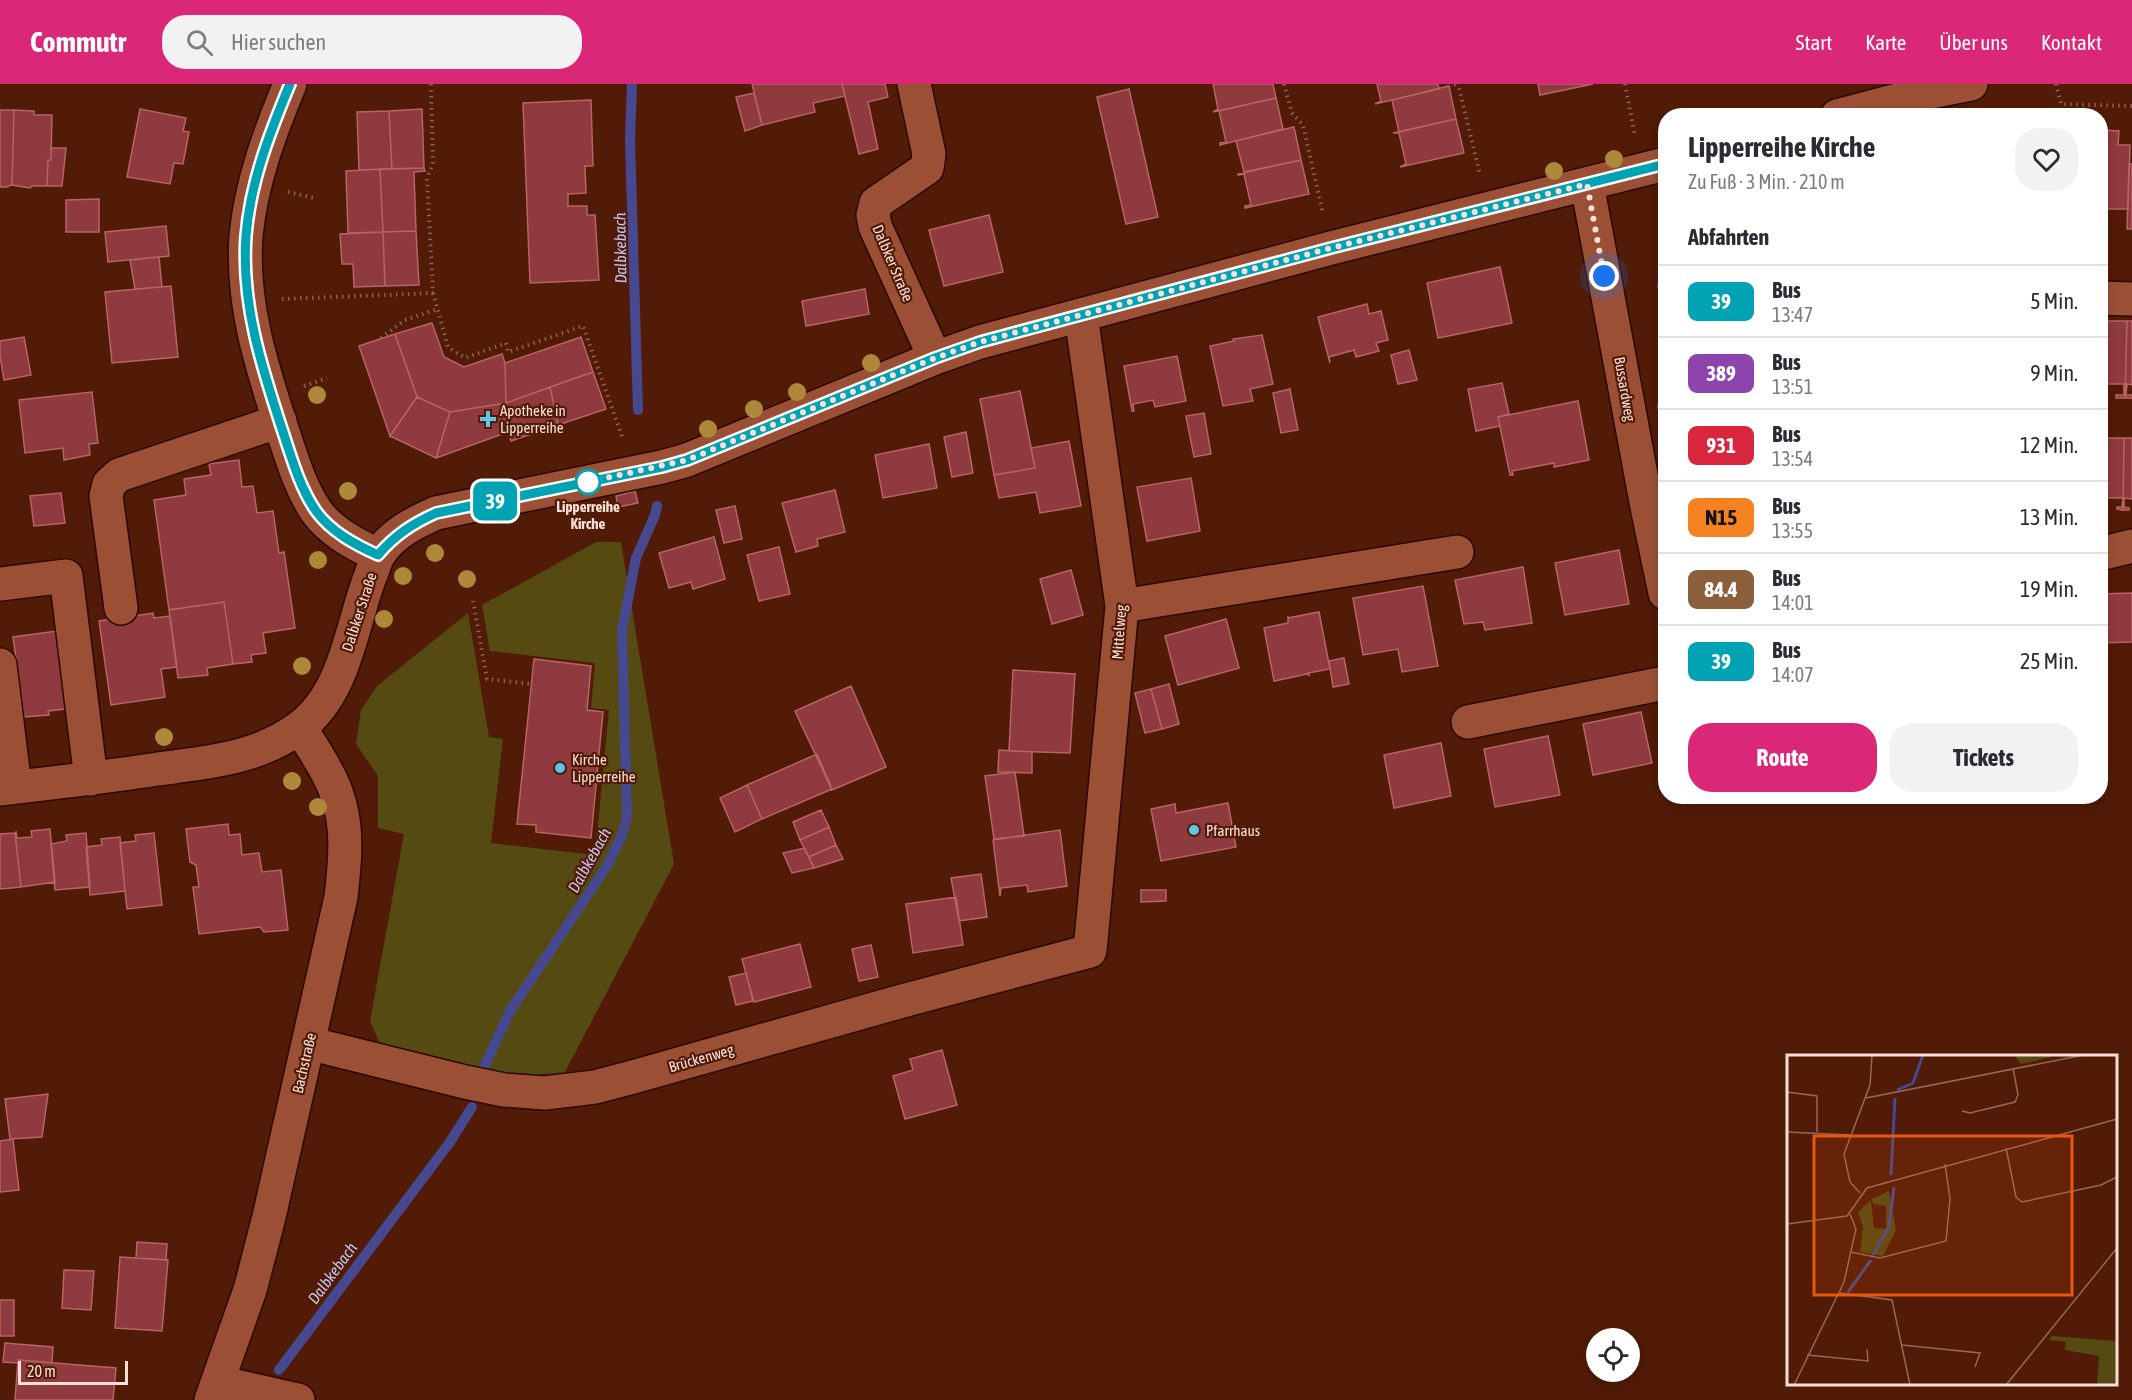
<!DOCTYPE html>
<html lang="de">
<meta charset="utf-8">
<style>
:root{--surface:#fff;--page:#f2f2f3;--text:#2b2b33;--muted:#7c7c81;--line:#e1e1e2;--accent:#db2777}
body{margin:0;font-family:"Asap Condensed",sans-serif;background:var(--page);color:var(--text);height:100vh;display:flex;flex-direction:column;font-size:22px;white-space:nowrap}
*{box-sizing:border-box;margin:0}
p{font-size:20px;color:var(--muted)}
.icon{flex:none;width:33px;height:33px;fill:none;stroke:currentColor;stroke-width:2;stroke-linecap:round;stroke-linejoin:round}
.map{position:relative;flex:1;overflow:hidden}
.details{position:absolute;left:1658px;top:24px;width:450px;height:696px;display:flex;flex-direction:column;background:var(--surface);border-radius:24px;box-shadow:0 3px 9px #0003}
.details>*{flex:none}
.badge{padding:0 12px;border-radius:9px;font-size:21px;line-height:39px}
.fabs{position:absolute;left:1586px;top:1244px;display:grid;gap:12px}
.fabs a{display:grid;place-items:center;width:54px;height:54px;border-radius:50%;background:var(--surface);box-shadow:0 3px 9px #0003;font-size:30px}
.scale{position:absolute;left:18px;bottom:15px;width:110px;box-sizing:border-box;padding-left:6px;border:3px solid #fadfd6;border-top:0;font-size:16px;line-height:21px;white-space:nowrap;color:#fadfd6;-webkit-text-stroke:4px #511b07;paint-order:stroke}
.you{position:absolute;width:30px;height:30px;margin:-15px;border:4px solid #fff;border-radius:50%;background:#1a73e8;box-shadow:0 0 0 9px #1a73e833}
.map>.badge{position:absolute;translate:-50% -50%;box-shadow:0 0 0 3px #fff}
h2{padding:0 30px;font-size:22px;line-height:54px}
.round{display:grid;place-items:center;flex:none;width:63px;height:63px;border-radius:24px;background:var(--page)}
.headline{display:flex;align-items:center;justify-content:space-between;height:102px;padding:0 30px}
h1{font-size:28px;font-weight:700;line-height:45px}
.cta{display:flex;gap:12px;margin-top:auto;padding:12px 30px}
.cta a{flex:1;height:69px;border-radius:24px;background:var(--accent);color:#fff;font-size:24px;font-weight:700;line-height:69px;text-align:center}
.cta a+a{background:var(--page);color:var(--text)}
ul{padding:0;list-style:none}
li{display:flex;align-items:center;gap:18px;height:72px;padding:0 30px;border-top:2px solid var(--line)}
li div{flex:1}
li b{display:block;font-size:22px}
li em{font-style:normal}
li .badge{min-width:66px;font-weight:700;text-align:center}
header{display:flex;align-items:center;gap:36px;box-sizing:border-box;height:84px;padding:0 30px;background:var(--accent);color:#fff}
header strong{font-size:28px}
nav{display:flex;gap:33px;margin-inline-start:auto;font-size:21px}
.search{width:420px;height:54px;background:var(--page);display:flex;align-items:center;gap:15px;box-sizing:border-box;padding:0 21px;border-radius:24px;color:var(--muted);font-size:22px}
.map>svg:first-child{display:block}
.green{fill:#544a12}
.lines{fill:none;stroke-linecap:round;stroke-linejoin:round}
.stream{stroke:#474990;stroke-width:10}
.building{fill:#8f3a3f;stroke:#b76466;stroke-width:1.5}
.minor-casing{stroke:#2d0800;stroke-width:36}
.path{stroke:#8d6151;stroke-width:4;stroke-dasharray:1.5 4.5;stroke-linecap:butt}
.minor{stroke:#9b5036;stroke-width:33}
.tree{fill:#ad883b}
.line-casing{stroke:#fff;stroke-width:14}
.line{stroke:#00a3b4;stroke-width:9}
.walk{stroke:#fadfd6;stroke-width:6;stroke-dasharray:0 10.8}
.poi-dot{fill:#5bc8e6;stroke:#511b07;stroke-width:2}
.stop-dot{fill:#fff;stroke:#00a3b4;stroke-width:3}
.labels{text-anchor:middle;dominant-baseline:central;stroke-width:4.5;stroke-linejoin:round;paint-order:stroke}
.street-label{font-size:15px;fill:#fadfd6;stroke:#511b07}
.poi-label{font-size:15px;fill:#fadfd6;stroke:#511b07;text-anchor:start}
.stop-label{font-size:15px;font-weight:bold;fill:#fadfd6;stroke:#511b07}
.water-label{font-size:16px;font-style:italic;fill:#c2c7f1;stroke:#511b07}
.inset-river{fill:none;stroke:#474990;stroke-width:3}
.inset-road{fill:none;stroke:#95695a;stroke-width:1.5}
.view{fill:#e8590c;fill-opacity:0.15;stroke:#e8590c;stroke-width:3}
.inset-edge{fill:none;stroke:#fadfd6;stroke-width:3}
</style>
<header>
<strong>Commutr</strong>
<div class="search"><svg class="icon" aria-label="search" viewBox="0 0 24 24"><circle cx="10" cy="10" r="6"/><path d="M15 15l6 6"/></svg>Hier suchen</div>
<nav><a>Start</a><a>Karte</a><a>Über uns</a><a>Kontakt</a></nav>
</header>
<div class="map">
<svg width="2132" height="1316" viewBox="0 0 2132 1316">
<rect width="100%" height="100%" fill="#511b07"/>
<path class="green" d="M 596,458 L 621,458 L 674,780 L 565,988 L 520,993 L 457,982 L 381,962 L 370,937 L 404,750 L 378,744 L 378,692 L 356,660 L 361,626 L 377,602 L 468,529 L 489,653 L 503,655 L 491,759 L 595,771 L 609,626 L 591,624 L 595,579 L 490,567 L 482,521 Z"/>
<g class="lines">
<path class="stream" d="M 632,0 L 630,57 L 638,326
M 485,981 L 510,927 L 607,782 L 622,751 L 627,733 L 622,546 L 636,474 L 655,431 L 657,422
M 279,1286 L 450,1058 L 472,1023"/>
</g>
<path class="building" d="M 752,0 L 842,0 L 845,12 L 813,19 L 815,28 L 762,41 Z
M 842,0 L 885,0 L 888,13 L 868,18 L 878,65 L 859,70 Z
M 1213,0 L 1273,0 L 1276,14 L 1213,28 L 1218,25 Z
M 1377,0 L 1438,0 L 1439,5 L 1375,20 L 1381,17 Z
M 1538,0 L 1593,0 L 1540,11 Z
M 1449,2 L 1456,35 L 1399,48 L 1392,16 Z
M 1129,5 L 1158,133 L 1126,140 L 1097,13 Z
M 754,9 L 762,41 L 745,47 L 736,13 Z
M 1276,14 L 1283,45 L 1220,61 L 1220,59 L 1226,58 L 1219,27 Z
M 591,16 L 593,82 L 585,82 L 586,109 L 568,110 L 568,122 L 587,122 L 587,131 L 595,131 L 599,196 L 530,199 L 523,19 Z
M 140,25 L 186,34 L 183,47 L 189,48 L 183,80 L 174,79 L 170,100 L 127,93 Z
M 422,25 L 424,84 L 392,85 L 389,27 Z
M 0,26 L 14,26 L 12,101 L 6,103 L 0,103 Z
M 14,26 L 34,27 L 34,31 L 52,31 L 51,76 L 48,76 L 47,102 L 32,102 L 30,104 L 12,101 Z
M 389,27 L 392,85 L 359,86 L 357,28 Z
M 1456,35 L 1464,69 L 1400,83 L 1406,80 L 1399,49 L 1393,49 Z
M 1294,43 L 1301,76 L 1244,88 L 1236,57 Z
M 2100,46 L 2104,46 L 2103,125 L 2100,125 Z
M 2104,46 L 2119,47 L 2118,61 L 2130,61 L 2128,125 L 2103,125 Z
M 51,64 L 66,64 L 62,102 L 47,102 L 48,76 L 51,76 Z
M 1301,76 L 1309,110 L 1245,124 L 1245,122 L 1251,121 L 1244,90 L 1238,91 L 1238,90 Z
M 2129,80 L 2132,80 L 2132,145 L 2127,145 Z
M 424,84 L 425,87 L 414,88 L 416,147 L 383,148 L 380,85 Z
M 380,85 L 383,148 L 348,149 L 346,87 Z
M 99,115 L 99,148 L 66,148 L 66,116 Z
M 989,131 L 1003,188 L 944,202 L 929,146 Z
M 166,142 L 169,172 L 108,178 L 105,148 Z
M 416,147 L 419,201 L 385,202 L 383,148 Z
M 383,148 L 385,202 L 354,203 L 353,180 L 342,180 L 340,150 Z
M 159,173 L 162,203 L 135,205 L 130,176 Z
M 1500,183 L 1512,239 L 1438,254 L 1427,199 Z
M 1665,200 L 1665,227 L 1658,202 Z
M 171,202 L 178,273 L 112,279 L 105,208 Z
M 865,205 L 869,230 L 806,242 L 802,217 Z
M 1367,220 L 1369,230 L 1381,227 L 1388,256 L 1376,259 L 1379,267 L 1356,273 L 1354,266 L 1329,273 L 1330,279 L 1318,233 Z
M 2100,237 L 2127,237 L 2125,314 L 2116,314 L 2116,311 L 2124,311 L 2124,300 L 2100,300 Z
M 2127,237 L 2132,237 L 2132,301 L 2127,300 L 2126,311 L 2132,311 L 2132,314 L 2125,314 Z
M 432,239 L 444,273 L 464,283 L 502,270 L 505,279 L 506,319 L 450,328 L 417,313 L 395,250 Z
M 395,250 L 417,313 L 390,352 L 359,262 Z
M 1262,251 L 1273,300 L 1250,305 L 1253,317 L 1223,322 L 1210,262 L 1234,257 L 1233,255 Z
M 24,253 L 31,291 L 4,296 L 0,272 L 0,257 Z
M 581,253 L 593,288 L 506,319 L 505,279 Z
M 1409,266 L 1417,296 L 1398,300 L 1391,271 Z
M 1177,272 L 1186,317 L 1155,323 L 1153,316 L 1133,320 L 1134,327 L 1132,327 L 1124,282 Z
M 593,288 L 606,325 L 558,341 L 550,303 Z
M 1502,299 L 1509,330 L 1498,333 L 1500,342 L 1476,347 L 1468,305 Z
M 550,303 L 558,341 L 511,357 L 508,348 L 506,319 Z
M 1290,305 L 1298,346 L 1281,349 L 1273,309 Z
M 1020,307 L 1035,384 L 994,391 L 980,315 Z
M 92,308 L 98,359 L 89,360 L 90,371 L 64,376 L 63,364 L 25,369 L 19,316 Z
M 417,313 L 450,328 L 436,374 L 390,352 Z
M 1578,317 L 1589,376 L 1554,383 L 1554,379 L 1512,387 L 1513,391 L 1510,391 L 1498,333 Z
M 506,319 L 508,348 L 436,374 L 450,328 Z
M 1665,321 L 1665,357 L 1664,357 L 1658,322 Z
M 1204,329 L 1211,370 L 1194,373 L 1186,332 Z
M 966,348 L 973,389 L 952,393 L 944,353 Z
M 2100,354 L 2124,354 L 2123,426 L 2117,425 L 2117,423 L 2122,423 L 2123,414 L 2100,414 Z
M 2124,354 L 2132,354 L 2132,415 L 2124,414 L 2124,423 L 2129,424 L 2129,426 L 2123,426 Z
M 1069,357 L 1081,422 L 1040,429 L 1036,408 L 999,414 L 994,391 L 1035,384 L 1031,364 Z
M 929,360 L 937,404 L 883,414 L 875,371 Z
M 239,376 L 242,403 L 253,402 L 257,429 L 273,427 L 279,469 L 284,468 L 295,544 L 263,549 L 266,569 L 251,571 L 252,578 L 233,580 L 224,518 L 169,526 L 154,416 L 186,411 L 184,395 L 211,391 L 209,380 Z
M 1191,394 L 1200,447 L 1147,457 L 1137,403 Z
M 835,406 L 845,448 L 817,455 L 818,462 L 796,468 L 782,419 Z
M 635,407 L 638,419 L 618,423 L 616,412 Z
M 61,409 L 65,439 L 34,442 L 30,412 Z
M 735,422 L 742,455 L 724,459 L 716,426 Z
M 714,453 L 725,495 L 693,505 L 691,498 L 669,504 L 659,469 Z
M 779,463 L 790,510 L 759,517 L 747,471 Z
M 1619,466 L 1629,520 L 1565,531 L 1555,479 Z
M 1523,483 L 1532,539 L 1485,546 L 1483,538 L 1464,540 L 1455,496 Z
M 1071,486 L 1083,531 L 1052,540 L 1040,495 Z
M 1423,502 L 1438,582 L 1402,588 L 1398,565 L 1363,571 L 1353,514 Z
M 2132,509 L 2132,558 L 2100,559 L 2100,510 Z
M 224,518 L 233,580 L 207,584 L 208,591 L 178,594 L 169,526 Z
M 1319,528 L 1330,585 L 1308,589 L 1309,591 L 1307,590 L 1274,597 L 1264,544 L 1288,539 L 1288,532 L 1288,534 Z
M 153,529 L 154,534 L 170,532 L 177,583 L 161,585 L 165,613 L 111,621 L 99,537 Z
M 1226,535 L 1239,584 L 1178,601 L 1165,552 Z
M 64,546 L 74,624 L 48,627 L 49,631 L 24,633 L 13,553 Z
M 1344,574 L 1349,600 L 1333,603 L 1329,577 Z
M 534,575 L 591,582 L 587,626 L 603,628 L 591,754 L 536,748 L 536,741 L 517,740 Z
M 1013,586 L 1075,590 L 1070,669 L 1009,667 Z
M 1169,600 L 1179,640 L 1162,645 L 1151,605 Z
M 851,602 L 886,683 L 832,706 L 795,627 Z
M 1151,605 L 1162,645 L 1145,649 L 1135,609 Z
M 1641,628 L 1652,679 L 1593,691 L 1583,640 Z
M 1548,652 L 1560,711 L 1495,723 L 1484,665 Z
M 1441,659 L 1451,712 L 1394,724 L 1384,671 Z
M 999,666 L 1032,668 L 1032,689 L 998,688 Z
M 817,670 L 832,705 L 762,735 L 747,701 Z
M 1015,688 L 1024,752 L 994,755 L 985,692 Z
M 747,701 L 762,735 L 735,748 L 720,714 Z
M 1228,719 L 1236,763 L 1161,777 L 1151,725 L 1175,720 L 1176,729 Z
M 821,726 L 829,743 L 800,756 L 793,738 Z
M 228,740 L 229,751 L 240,750 L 242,771 L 259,769 L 262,788 L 281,786 L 288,846 L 264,848 L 260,843 L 199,850 L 193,803 L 199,803 L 196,781 L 190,778 L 186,745 Z
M 829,743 L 836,761 L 809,773 L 800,756 Z
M 50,745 L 55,798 L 21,803 L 15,749 L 16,748 L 17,754 L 32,753 L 31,747 Z
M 1060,746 L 1067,802 L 1028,808 L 1027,801 L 1001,804 L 1000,812 L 993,756 Z
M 15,749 L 21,803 L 0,805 L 0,750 Z
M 86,749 L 90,803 L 55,806 L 51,760 L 67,757 L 66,751 Z
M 154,749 L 162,821 L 127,825 L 120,759 L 136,757 L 135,751 Z
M 120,753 L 125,807 L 90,811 L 86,763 L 102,761 L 101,755 Z
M 836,761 L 843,775 L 814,784 L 809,773 Z
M 804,764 L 814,784 L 792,789 L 783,769 Z
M 981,790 L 987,833 L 959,837 L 951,794 Z
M 1141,806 L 1166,806 L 1166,817 L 1141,818 Z
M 956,813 L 963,861 L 913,869 L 906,820 Z
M 800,860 L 811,903 L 754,918 L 742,875 Z
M 871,861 L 878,893 L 859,897 L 852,865 Z
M 746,889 L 753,917 L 736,921 L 729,893 Z
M 942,966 L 957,1021 L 905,1035 L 893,992 L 913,986 L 910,975 Z
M 48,1010 L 42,1053 L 10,1055 L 5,1015 Z
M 13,1055 L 19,1106 L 0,1108 L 0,1057 Z
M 137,1158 L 167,1160 L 166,1176 L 136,1174 Z
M 120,1173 L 168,1176 L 162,1247 L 115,1244 Z
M 64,1186 L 94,1187 L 91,1226 L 62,1224 Z
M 0,1216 L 14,1216 L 14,1252 L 0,1252 Z
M 5,1259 L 53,1263 L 52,1279 L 18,1276 L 18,1279 L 3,1278 Z
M 18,1276 L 116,1284 L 113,1316 L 15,1316 Z"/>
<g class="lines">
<defs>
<path id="minor" d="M 290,0 C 270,48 251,99 246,152 C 241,220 262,284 283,348 C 292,375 300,403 316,427 C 331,448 356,461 378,471
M 914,0 L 929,70 L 927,84 L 876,119 L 873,131 L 875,142 L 935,274
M 1837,32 L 1920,10 L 1971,0
M 1587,100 L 1647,423 L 1665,509
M 2100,214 L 2132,215
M 2100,470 L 2132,462
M 0,500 L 66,492 L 91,695
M 1122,522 L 1457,468
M 121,524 L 106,412 L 109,400 L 119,391 L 280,337
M 0,581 L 15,703
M 1468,638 L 1665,599
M 0,705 C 53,699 106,693 158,685 C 209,678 257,675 300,643 C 346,608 351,543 370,493 C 373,486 375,478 378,472 C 391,450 414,439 436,429 L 662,383 L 687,376 L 935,274 L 980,258 L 1331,164 L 1665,80
M 308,959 L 465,998 L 504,1006 L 545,1009 L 595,1003 L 633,993 L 895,919 L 1090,867 L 1122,522 L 1081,231
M 218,1298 L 298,1316
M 211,1316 L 250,1206 L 269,1133 L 341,813 C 345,778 349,742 336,708 C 328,685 312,664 300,643"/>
</defs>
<use href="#minor" class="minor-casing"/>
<path class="path" d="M 1284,0 L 1292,29 L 1303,41 L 1323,130
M 1455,0 L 1459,4 L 1480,91
M 1625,0 L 1635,52
M 2056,0 L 2061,20 L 2132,22
M 288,108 L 314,114
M 433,209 L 448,263 L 465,274 L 506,259 L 508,268 L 583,242 L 623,355
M 282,215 L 433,209 L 427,94 L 433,80 L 431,0
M 381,254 L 405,236 L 438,225
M 304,302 L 327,294
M 473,517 L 487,595 L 532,600"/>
<use href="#minor" class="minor"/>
</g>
<g class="tree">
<circle cx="1614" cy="75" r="9"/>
<circle cx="1554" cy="87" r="9"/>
<circle cx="871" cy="279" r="9"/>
<circle cx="797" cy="308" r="9"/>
<circle cx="317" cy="311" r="9"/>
<circle cx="754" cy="325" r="9"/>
<circle cx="708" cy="345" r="9"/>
<circle cx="348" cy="407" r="9"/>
<circle cx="435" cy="469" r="9"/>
<circle cx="318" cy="476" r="9"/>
<circle cx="403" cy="492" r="9"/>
<circle cx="467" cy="495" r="9"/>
<circle cx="384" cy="535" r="9"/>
<circle cx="302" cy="582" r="9"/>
<circle cx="164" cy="653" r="9"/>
<circle cx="292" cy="697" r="9"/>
<circle cx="318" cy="723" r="9"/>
</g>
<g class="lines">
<defs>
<path id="line" d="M 290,0 C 270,48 250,99 246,152 C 241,220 262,284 283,348 C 292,375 300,404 316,427 C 331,448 356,461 378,471 C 395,451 412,440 436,429 L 662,383 L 687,376 L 935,274 L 980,258 L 1331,164 L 1665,80"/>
</defs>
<use href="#line" class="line-casing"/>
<use href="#line" class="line"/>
<path class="walk" d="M 588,398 L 687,376 L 935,274 L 980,258 L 1331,164 L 1587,100 L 1604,192"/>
</g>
<g class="poi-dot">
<path d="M485 326h6v6h6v6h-6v6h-6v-6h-6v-6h6z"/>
<circle cx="560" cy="684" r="6"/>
<circle cx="1194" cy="746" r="6"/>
</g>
<circle class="stop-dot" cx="588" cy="398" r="12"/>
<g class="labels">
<g class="street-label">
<text transform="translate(893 179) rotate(67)">Dalbker Straße</text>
<text transform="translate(1625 305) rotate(80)">Bussardweg</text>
<text transform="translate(359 528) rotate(-72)">Dalbker Straße</text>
<text transform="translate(1119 548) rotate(-86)">Mittelweg</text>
<text transform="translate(701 974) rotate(-16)">Brückenweg</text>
<text transform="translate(304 979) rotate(-77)">Bachstraße</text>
</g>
<g class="poi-label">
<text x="500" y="326">Apotheke in<tspan x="500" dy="17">Lipperreihe</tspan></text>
<text x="572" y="675">Kirche<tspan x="572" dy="17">Lipperreihe</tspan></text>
<text x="1206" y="746">Pfarrhaus</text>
</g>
<g class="stop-label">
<text x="588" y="422">Lipperreihe<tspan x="588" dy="17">Kirche</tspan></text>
</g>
<g class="water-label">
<text transform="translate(620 164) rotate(-91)">Dalbkebach</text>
<text transform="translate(589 776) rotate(-61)">Dalbkebach</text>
<text transform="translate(332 1189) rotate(-54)">Dalbkebach</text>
</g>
</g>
<g transform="translate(1787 971)">
<rect width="330" height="330" fill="#511b07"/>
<path d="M 227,0 L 263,0 L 264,2 L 234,9 ZM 102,136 L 109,175 L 96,201 L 73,197 L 76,172 L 71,157 L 84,145 L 87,173 L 99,174 L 99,151 L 86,149 L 85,144 ZM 265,281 L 330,286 L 330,330 L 310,330 L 312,301 L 278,295 L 279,287 L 262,285 Z" fill="#544a12"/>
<path class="inset-river" d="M 110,35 L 126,28 L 136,0M 104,120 L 108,43M 86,200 L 102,172 L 107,132M 61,237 L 84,205"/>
<path class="inset-road" d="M 0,37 L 30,41 L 30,77M 79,43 L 297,0M 175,56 L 183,58 L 228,47 L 231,40 L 226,13M 0,77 L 63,80M 219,93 L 229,142 L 235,147 L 314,130 L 330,122M 73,138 L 63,127 L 57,99 L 83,30 L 85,0M 0,169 L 60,161 L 80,133 L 330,64M 64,197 L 93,203 L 159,186 L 163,144 L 158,109M 53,238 L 105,245 L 123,330M 115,290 L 193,298 L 188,312M 20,300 L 81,306 L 80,294M 7,330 L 57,227 L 69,174 L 63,159M 219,330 L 330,193"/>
<path class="view" d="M 27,81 L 285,81 L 285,240 L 27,240 Z"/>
<rect width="330" height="330" class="inset-edge"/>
</g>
</svg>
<div class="fabs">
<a><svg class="icon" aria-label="locate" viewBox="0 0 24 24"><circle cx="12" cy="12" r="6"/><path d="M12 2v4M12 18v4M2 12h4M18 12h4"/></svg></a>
</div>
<div class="scale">20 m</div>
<div class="you" style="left:1604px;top:192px"></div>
<b class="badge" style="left:495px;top:417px;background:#00a3b4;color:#fff">39</b>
<section class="details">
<div class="headline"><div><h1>Lipperreihe Kirche</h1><p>Zu Fuß · 3 Min. · 210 m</p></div><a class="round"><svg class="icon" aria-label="heart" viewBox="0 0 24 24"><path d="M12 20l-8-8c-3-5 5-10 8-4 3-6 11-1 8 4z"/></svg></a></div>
<h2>Abfahrten</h2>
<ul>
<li><span class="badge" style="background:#00a3b4;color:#fff">39</span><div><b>Bus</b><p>13:47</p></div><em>5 Min.</em></li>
<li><span class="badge" style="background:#8e44ad;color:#fff">389</span><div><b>Bus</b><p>13:51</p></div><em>9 Min.</em></li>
<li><span class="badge" style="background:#d7263d;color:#fff">931</span><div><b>Bus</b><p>13:54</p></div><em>12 Min.</em></li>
<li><span class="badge" style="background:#f58220;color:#111">N15</span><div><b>Bus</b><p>13:55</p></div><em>13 Min.</em></li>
<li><span class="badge" style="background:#8b5e3c;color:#fff">84.4</span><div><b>Bus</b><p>14:01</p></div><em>19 Min.</em></li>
<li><span class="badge" style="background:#00a3b4;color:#fff">39</span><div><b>Bus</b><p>14:07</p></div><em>25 Min.</em></li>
</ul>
<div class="cta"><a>Route</a><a>Tickets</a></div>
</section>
</div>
